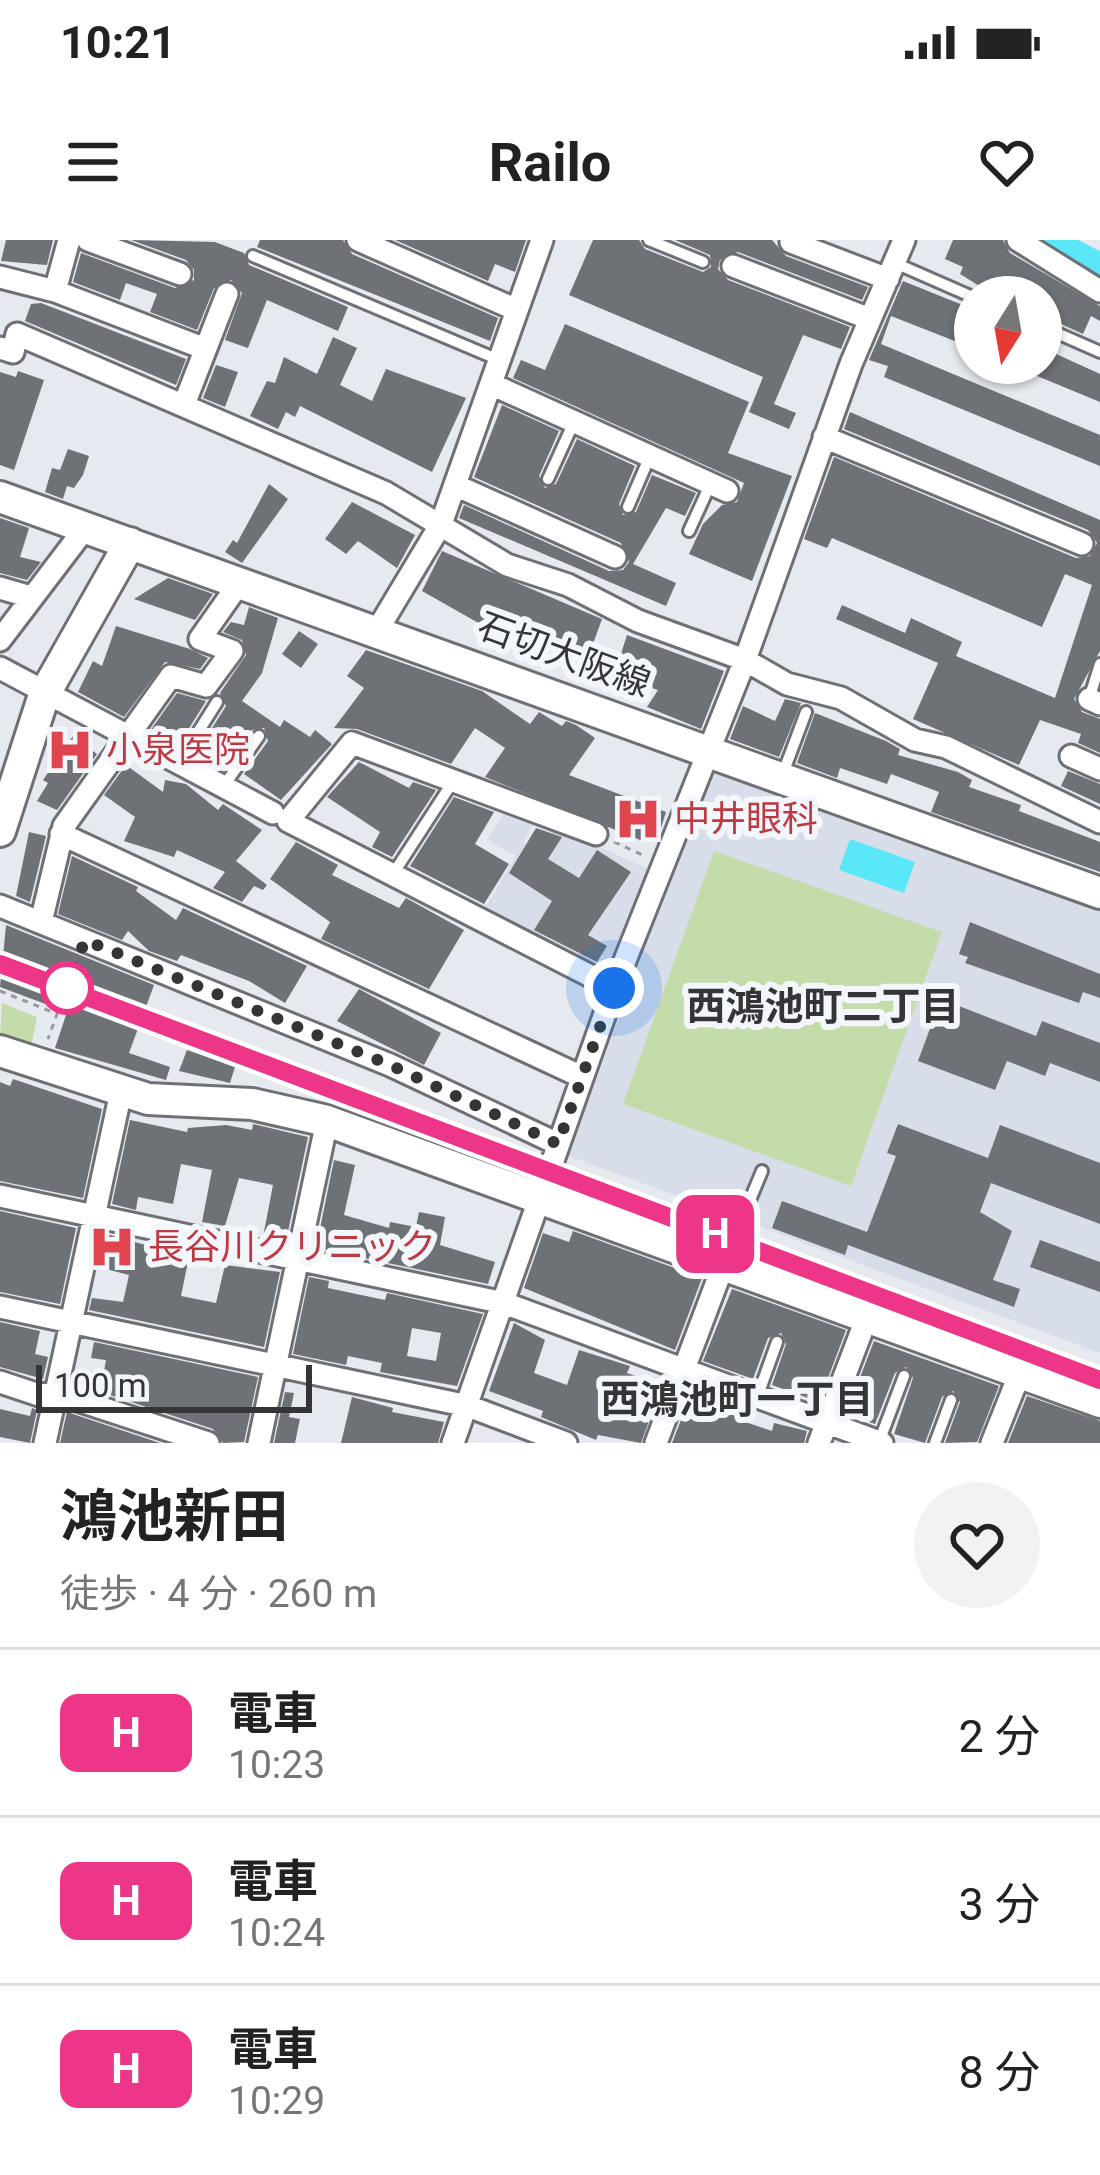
<!DOCTYPE html>
<html lang="ja">
<meta charset="utf-8">
<style>
:root{--surface:#fff;--page:#f2f2f2;--text:#222;--muted:#767676;--line:#e0e0e0}
body{margin:0;font-family:Roboto,"Noto Sans JP",sans-serif;background:var(--page);color:var(--text);height:100vh;display:flex;flex-direction:column;font-size:45px;white-space:nowrap}
*{box-sizing:border-box;margin:0}
p{font-size:39px;color:var(--muted)}
.icon{flex:none;width:66px;height:66px;fill:none;stroke:currentColor;stroke-width:2;stroke-linecap:round;stroke-linejoin:round}
.map{position:relative;height:1203px;overflow:hidden}
.drawer{display:flex;flex-direction:column;background:var(--surface);flex:1}
.drawer>*{flex:none}
.badge{padding:0 24px;border-radius:18px;font-size:42px;line-height:78px}
.needle{width:78px;rotate:191deg}
.fabs{position:absolute;left:954px;top:36px;display:grid;gap:24px}
.fabs a{display:grid;place-items:center;width:108px;height:108px;border-radius:50%;background:var(--surface);box-shadow:0 3px 9px #0004;font-size:60px}
.scale{position:absolute;left:36px;bottom:30px;width:276px;box-sizing:border-box;padding-left:12px;border:6px solid #343537;border-top:0;font-size:33px;line-height:42px;white-space:nowrap;color:#343537;-webkit-text-stroke:9px #f3f7fc;paint-order:stroke}
.you{position:absolute;width:60px;height:60px;margin:-30px;border:9px solid #fff;border-radius:50%;background:#1a73e8;box-shadow:0 0 0 18px #1a73e833}
.map>.badge{position:absolute;translate:-50% -50%;box-shadow:0 0 0 6px #fff}
.round{display:grid;place-items:center;flex:none;width:126px;height:126px;border-radius:63px;background:var(--page)}
.head{display:flex;align-items:center;justify-content:space-between;height:204px;padding:0 60px}
h1{font-size:57px;font-weight:700;line-height:90px}
ul{padding:0;list-style:none}
li{display:flex;align-items:center;gap:36px;height:168px;padding:0 60px;border-top:3px solid var(--line)}
li div{flex:1}
li b{display:block;font-size:45px}
li em{font-style:normal}
li .badge{min-width:132px;font-weight:700;text-align:center}
.status{display:flex;justify-content:space-between;align-items:center;height:84px;padding:0 60px;background:var(--surface);direction:ltr}
.status svg{height:33px;fill:currentColor}
header{display:flex;justify-content:space-between;align-items:center;height:156px;padding:0 60px;background:var(--surface);font-size:54px;font-weight:700}
.map>svg:first-child{display:block}
.built{fill:#d7deea}
.green{fill:#c3dca9}
.water{fill:#5ae7f8}
.lines{fill:none;stroke-linecap:round;stroke-linejoin:round}
.river{stroke:#5ae7f8;stroke-width:33}
.building{fill:#6e7175;fill-rule:evenodd}
.lane-casing{stroke:#6e7075;stroke-width:16}
.street-casing{stroke:#6e7075;stroke-width:27}
.secondary-casing{stroke:#6e7075;stroke-width:36}
.path{stroke:#97999d;stroke-width:3;stroke-dasharray:6 6;stroke-linecap:butt}
.lane{stroke:#fff;stroke-width:10}
.street{stroke:#fff;stroke-width:21}
.secondary{stroke:#fff;stroke-width:30}
.rail{stroke:#5b5c5f;stroke-width:6;stroke-dasharray:21 21;stroke-linecap:butt}
.line-casing{stroke:#fff;stroke-width:27}
.line{stroke:#ee3689;stroke-width:18}
.walk{stroke:#343537;stroke-width:12;stroke-dasharray:0 21.6}
.stop-dot{fill:#fff;stroke:#ee3689;stroke-width:6}
.labels{text-anchor:middle;dominant-baseline:central;stroke-width:12;stroke-linejoin:round;paint-order:stroke}
.street-label{font-size:36px;fill:#343537;stroke:#f3f7fc}
.health-label{font-size:36px;fill:#be3a42;stroke:#f3f7fc;text-anchor:start}
.neighbourhood-label{font-size:39px;font-weight:bold;fill:#343537;stroke:#f3f7fc}
</style>
<div class="status"><b>10:21</b><svg viewBox="0 0 49 12"><path d="M0 12V9h3v3zM5 12V6h3v6zM10 12V3h3v9zM15 12V0h3v12zM26 1h20v11H26zM47 4h2v5h-2z"/></svg></div>
<header><svg class="icon" aria-label="menu" viewBox="0 0 24 24"><path d="M4 6h16M4 12h16M4 18h16"/></svg>Railo<svg class="icon" aria-label="heart" viewBox="0 0 24 24"><path d="M12 20l-8-8c-3-5 5-10 8-4 3-6 11-1 8 4z"/></svg></header>
<div class="map">
<svg width="1100" height="1203" viewBox="0 0 1100 1203">
<rect width="100%" height="100%" fill="#e6e9ef"/>
<path class="built" d="M 710,527 L 1100,670 L 1100,1113 L 569,916 Z
M 507,567 L 537,577 L 523,602 L 540,612 L 555,586 L 648,629 L 607,737 L 481,675 L 516,616 L 487,600 Z"/>
<path class="green" d="M 714,611 L 942,692 L 851,946 L 623,864 Z
M 2,763 L 37,777 L 31,806 L 0,796 Z"/>
<path class="water" d="M 850,599 L 915,622 L 904,653 L 839,630 Z"/>
<g class="lines">
<path class="river" d="M 1043,0 L 1100,30"/>
</g>
<path class="building" d="M 6,0 L 53,0 L 47,25 L 1,21 Z
M 131,0 L 215,2 L 244,13 L 249,25 L 348,67 L 338,91 L 267,60 L 248,108 L 225,100 L 242,53 L 231,40 L 214,48 L 197,90 L 150,72 L 157,54 L 126,43 L 120,60 L 73,42 L 81,13 L 175,48 L 194,40 L 194,30 L 186,20 Z
M 260,0 L 343,0 L 352,14 L 498,78 L 490,101 L 257,7 Z
M 395,0 L 526,0 L 515,32 L 495,24 L 488,41 Z
M 593,0 L 639,0 L 645,9 L 703,32 L 711,27 L 710,15 L 675,0 L 772,0 L 786,16 L 868,47 L 862,60 L 738,12 L 720,20 L 718,29 L 728,40 L 850,87 L 841,109 L 803,95 L 774,164 L 796,173 L 789,189 L 749,172 L 763,137 L 569,55 Z
M 953,0 L 1003,0 L 1010,13 L 1100,66 L 1100,81 L 1091,76 L 1083,94 L 1041,75 L 1041,57 L 1002,57 L 981,47 L 960,34 L 963,27 L 945,19 Z
M 903,41 L 975,70 L 975,109 L 891,76 L 881,104 L 1100,195 L 1100,226 L 884,137 L 888,126 L 869,120 Z
M 41,63 L 186,119 L 176,145 L 25,81 L 31,64 Z
M 565,84 L 749,162 L 728,213 L 792,236 L 752,341 L 689,314 L 703,284 L 722,265 L 737,262 L 744,243 L 513,138 L 521,120 L 545,130 Z
M 333,97 L 357,108 L 340,145 L 372,161 L 386,129 L 466,158 L 432,232 L 300,166 L 295,177 L 286,172 L 278,189 L 250,176 L 267,141 L 275,143 L 284,117 L 317,134 Z
M 1041,107 L 1100,134 L 1100,162 L 1006,123 L 1041,123 Z
M 216,125 L 238,132 L 225,167 L 203,158 Z
M 18,131 L 44,140 L 14,230 L 0,225 L 0,132 L 16,137 Z
M 502,165 L 559,191 L 539,236 L 545,248 L 556,244 L 577,199 L 635,226 L 619,264 L 623,275 L 636,272 L 652,235 L 696,253 L 685,276 L 666,268 L 633,324 L 676,343 L 666,366 L 459,278 L 464,265 L 609,331 L 623,330 L 629,322 L 621,303 L 474,237 Z
M 850,172 L 1100,280 L 1100,411 L 1074,459 L 1082,472 L 1100,479 L 1100,513 L 1078,503 L 1081,494 L 1040,480 L 1019,525 L 913,479 L 938,423 L 836,379 L 842,365 L 905,393 L 911,378 L 962,402 L 956,416 L 1055,458 L 1092,345 L 1065,334 L 1042,387 L 832,298 L 827,308 L 804,299 L 834,217 L 1076,318 L 1090,316 L 1097,303 L 1088,290 L 844,189 Z
M 68,209 L 89,216 L 83,235 L 74,248 L 67,246 L 63,259 L 45,252 L 52,228 L 60,230 Z
M 269,244 L 288,259 L 242,323 L 225,312 L 233,300 L 237,303 Z
M 352,262 L 415,295 L 397,328 L 358,301 L 346,314 L 325,299 Z
M 0,278 L 29,288 L 20,317 L 41,322 L 27,340 L 0,333 Z
M 442,311 L 602,379 L 590,412 L 489,375 L 482,385 L 422,351 Z
M 168,338 L 213,354 L 195,380 L 134,359 Z
M 249,367 L 278,378 L 262,433 L 242,461 L 280,487 L 284,480 L 310,497 L 315,490 L 332,504 L 281,560 L 244,534 L 268,501 L 264,488 L 252,490 L 223,530 L 195,515 L 226,466 L 220,453 L 246,415 L 242,400 L 223,392 L 231,382 L 244,385 Z
M 116,386 L 190,409 L 208,418 L 200,429 L 165,422 L 124,477 L 78,452 L 93,421 L 102,426 Z
M 299,391 L 318,404 L 301,428 L 282,414 Z
M 627,395 L 724,431 L 701,489 L 647,467 L 658,450 L 614,436 Z
M 366,410 L 482,451 L 530,484 L 539,472 L 562,486 L 566,481 L 576,485 L 595,498 L 569,535 L 666,572 L 661,588 L 651,584 L 645,602 L 485,537 L 505,508 L 475,488 L 451,524 L 357,489 L 334,488 L 364,448 L 347,436 Z
M 177,453 L 206,461 L 178,506 L 150,491 Z
M 785,459 L 801,463 L 779,517 L 730,499 L 743,466 L 775,481 Z
M 815,473 L 886,501 L 900,509 L 898,515 L 958,532 L 972,540 L 969,547 L 1021,565 L 1019,571 L 1100,602 L 1100,632 L 931,572 L 939,552 L 891,534 L 887,544 L 840,528 L 837,538 L 797,523 Z
M 73,496 L 97,514 L 57,570 L 37,561 L 48,543 L 43,540 Z
M 359,522 L 409,548 L 413,542 L 436,550 L 392,617 L 372,607 L 380,592 L 327,557 Z
M 126,525 L 163,552 L 165,540 L 186,544 L 218,570 L 223,564 L 262,590 L 236,621 L 267,645 L 263,650 L 254,646 L 242,662 L 213,648 L 225,632 L 177,610 L 174,617 L 124,601 L 135,577 L 104,555 Z
M 1068,531 L 1100,544 L 1100,564 L 1061,546 Z
M 454,557 L 494,572 L 475,604 L 509,624 L 484,664 L 410,626 Z
M 536,588 L 562,597 L 548,619 L 579,638 L 597,610 L 631,632 L 588,695 L 607,706 L 597,722 L 534,690 L 552,661 L 509,633 Z
M 29,592 L 46,596 L 30,662 L 16,656 Z
M 296,602 L 338,625 L 332,635 L 399,668 L 406,658 L 464,690 L 429,749 L 321,699 L 330,682 L 270,639 Z
M 72,616 L 138,647 L 136,651 L 176,680 L 183,668 L 307,726 L 285,763 L 249,741 L 181,715 L 177,721 L 149,711 L 128,691 L 122,700 L 58,674 Z
M 970,682 L 1100,734 L 1100,758 L 1083,752 L 1079,763 L 965,723 L 968,717 L 959,714 Z
M 6,685 L 154,745 L 129,813 L 170,827 L 166,840 L 55,808 L 67,772 L 0,747 Z
M 359,749 L 441,793 L 424,825 L 337,781 Z
M 941,759 L 1036,796 L 1042,781 L 1100,803 L 1100,842 L 1050,823 L 1045,836 L 1007,821 L 995,850 L 918,821 Z
M 187,810 L 235,827 L 230,843 L 179,831 Z
M 13,839 L 102,869 L 83,958 L 0,941 L 0,842 L 10,846 Z
M 130,880 L 187,892 L 188,888 L 226,885 L 252,890 L 253,884 L 308,897 L 286,1001 L 263,997 L 273,945 L 239,938 L 225,986 L 202,982 L 212,930 L 181,924 L 173,964 L 138,957 L 136,970 L 112,964 Z
M 898,884 L 988,918 L 1000,885 L 1100,923 L 1100,984 L 991,943 L 980,972 L 1012,991 L 993,1040 L 1020,1049 L 1014,1067 L 848,1005 L 845,1015 L 772,988 L 782,961 L 867,992 L 896,916 L 887,913 Z
M 334,920 L 355,925 L 344,975 L 389,988 L 390,982 L 416,987 L 419,972 L 445,977 L 440,1005 L 495,1022 L 488,1044 L 316,1008 Z
M 0,971 L 76,988 L 60,1064 L 0,1052 Z
M 573,991 L 702,1038 L 675,1110 L 524,1048 L 543,993 L 569,1002 Z
M 106,994 L 189,1017 L 181,1056 L 216,1063 L 225,1025 L 280,1032 L 264,1107 L 89,1070 L 92,1058 L 123,1062 L 129,1035 L 98,1027 Z
M 1040,1000 L 1100,1022 L 1100,1052 L 1030,1027 Z
M 309,1037 L 329,1041 L 328,1048 L 385,1060 L 387,1053 L 483,1074 L 457,1146 L 380,1132 L 382,1123 L 348,1116 L 346,1125 L 293,1114 ZM 412,1088 L 441,1093 L 436,1121 L 407,1116 Z
M 732,1049 L 846,1090 L 819,1162 L 772,1145 L 786,1104 L 781,1093 L 768,1098 L 753,1139 L 703,1121 Z
M 0,1082 L 40,1091 L 35,1114 L 48,1117 L 43,1139 L 0,1127 Z
M 514,1083 L 545,1100 L 534,1133 L 567,1145 L 579,1110 L 630,1126 L 627,1133 L 662,1145 L 641,1203 L 598,1195 L 596,1200 L 541,1177 L 543,1171 L 489,1151 Z
M 874,1101 L 999,1146 L 977,1202 L 945,1203 L 960,1162 L 953,1151 L 942,1157 L 925,1203 L 894,1194 L 913,1138 L 906,1127 L 895,1133 L 875,1184 L 846,1174 Z
M 94,1102 L 258,1137 L 244,1202 L 223,1203 L 213,1189 L 110,1155 L 112,1144 L 102,1142 L 106,1120 L 91,1118 Z
M 693,1149 L 720,1159 L 717,1166 L 743,1176 L 742,1181 L 772,1191 L 774,1183 L 807,1191 L 804,1203 L 672,1203 Z
M 285,1152 L 294,1153 L 289,1177 L 300,1179 L 295,1203 L 274,1203 Z
M 1027,1156 L 1100,1181 L 1100,1203 L 1008,1203 Z
M 352,1157 L 393,1168 L 392,1172 L 444,1182 L 438,1203 L 341,1203 Z
M 32,1168 L 37,1170 L 30,1203 L 0,1197 L 0,1169 L 30,1176 Z
M 67,1172 L 160,1203 L 60,1203 Z"/>
<g class="lines">
<defs>
<path id="lane" d="M 649,0 L 703,22
M 253,16 L 499,120
M 895,23 L 975,58
M 1041,86 L 1100,112
M 548,239 L 574,182
M 628,267 L 650,216
M 689,291 L 710,245
M 1089,459 L 1100,424
M 178,524 L 217,462
M 782,536 L 806,472
M 223,547 L 259,496
M 393,634 L 454,540
M 724,1023 L 762,931
M 758,1155 L 777,1102
M 879,1202 L 904,1136
M 935,1203 L 951,1160"/>
<path id="street" d="M 88,0 L 180,34
M 358,0 L 517,70
M 1018,0 L 1100,51
M 791,2 L 888,39
M 733,26 L 870,79
M 0,37 L 55,51 L 203,108
M 55,51 L 69,0
M 0,108 L 13,112 L 17,94 L 386,253 L 507,325 L 568,345 L 638,381 L 745,420 L 787,444 L 841,458 L 915,500 L 946,507 L 1100,582
M 491,144 L 727,251
M 185,162 L 227,54
M 824,197 L 1082,304
M 455,245 L 615,317
M 0,348 L 31,357
M 378,389 L 441,284 L 542,0
M 0,400 L 86,287
M 0,428 L 273,573
M 1089,459 L 1100,464
M 1071,516 L 1100,529
M 61,594 L 582,837
M 596,594 L 352,503 L 288,581 L 614,748
M 0,666 L 390,825 L 558,904
M 41,682 L 64,586 L 171,436 L 206,446 L 232,411 L 200,399 L 240,342
M 0,956 L 504,1063 L 882,1203
M 0,1067 L 468,1166 L 566,1203
M 0,1142 L 39,1155 L 56,1153 L 208,1203
M 45,1203 L 121,852
M 259,1203 L 327,881
M 453,1203 L 614,748 L 745,420 L 851,124 L 904,0
M 656,1203 L 723,1026
M 819,1203 L 867,1077
M 992,1203 L 1020,1133"/>
<path id="secondary" d="M 0,257 L 1100,653
M 0,591 L 44,455 L 130,303
M 0,811 L 148,859 L 252,864 L 327,881 L 1100,1162"/>
</defs>
<use href="#lane" class="lane-casing"/>
<use href="#street" class="street-casing"/>
<use href="#secondary" class="secondary-casing"/>
<path class="path" d="M 614,602 L 643,615
M 0,751 L 57,774 L 48,799"/>
<use href="#lane" class="lane"/>
<use href="#street" class="street"/>
<use href="#secondary" class="secondary"/>
<path class="rail" d="M 0,724 L 1100,1140"/>
</g>
<g class="lines">
<defs>
<path id="line" d="M 0,724 L 1100,1140"/>
</defs>
<use href="#line" class="line-casing"/>
<use href="#line" class="line"/>
<path class="walk" d="M 67,748 L 85,700 L 390,825 L 558,904 L 614,748"/>
</g>
<defs>
<symbol id="hospital-bare" viewBox="-9 -9 18 18"><path d="M-5-5h3v3.5h4V-5h3V5h-3V1.5h-4V5h-3Z" fill="#e0444e" stroke="#f3f7fc" stroke-width="2.5" paint-order="stroke"/></symbol>
</defs>
<g fill-rule="evenodd">
<use href="#hospital-bare" x="37" y="477" width="66" height="66"/>
<use href="#hospital-bare" x="605" y="546" width="66" height="66"/>
<use href="#hospital-bare" x="79" y="974" width="66" height="66"/>
</g>
<circle class="stop-dot" cx="67" cy="748" r="24"/>
<g class="labels">
<g class="street-label">
<text transform="translate(564 415) rotate(20)">石切大阪線</text>
</g>
<g class="health-label">
<text x="106" y="510">小泉医院</text>
<text x="674" y="579">中井眼科</text>
<text x="148" y="1007">長谷川クリニック</text>
</g>
<g class="neighbourhood-label">
<text x="823" y="767">西鴻池町二丁目</text>
<text x="737" y="1160">西鴻池町一丁目</text>
</g>
</g>
</svg>
<div class="fabs">
<a><svg class="needle" viewBox="-14 -14 28 28"><path d="M0-13l5 13h-10z" fill="#e53935"/><path d="M0 13l5-13h-10z" fill="#767676"/></svg></a>
</div>
<div class="scale">100 m</div>
<div class="you" style="left:614px;top:748px"></div>
<b class="badge" style="left:715px;top:994px;background:#ee3689;color:#fff">H</b>
</div>
<section class="drawer">
<div class="head"><div><h1>鴻池新田</h1><p>徒歩 · 4 分 · 260 m</p></div><a class="round"><svg class="icon" aria-label="heart" viewBox="0 0 24 24"><path d="M12 20l-8-8c-3-5 5-10 8-4 3-6 11-1 8 4z"/></svg></a></div>
<ul>
<li><span class="badge" style="background:#ee3689;color:#fff">H</span><div><b>電車</b><p>10:23</p></div><em>2 分</em></li>
<li><span class="badge" style="background:#ee3689;color:#fff">H</span><div><b>電車</b><p>10:24</p></div><em>3 分</em></li>
<li><span class="badge" style="background:#ee3689;color:#fff">H</span><div><b>電車</b><p>10:29</p></div><em>8 分</em></li>
</ul>
</section>
